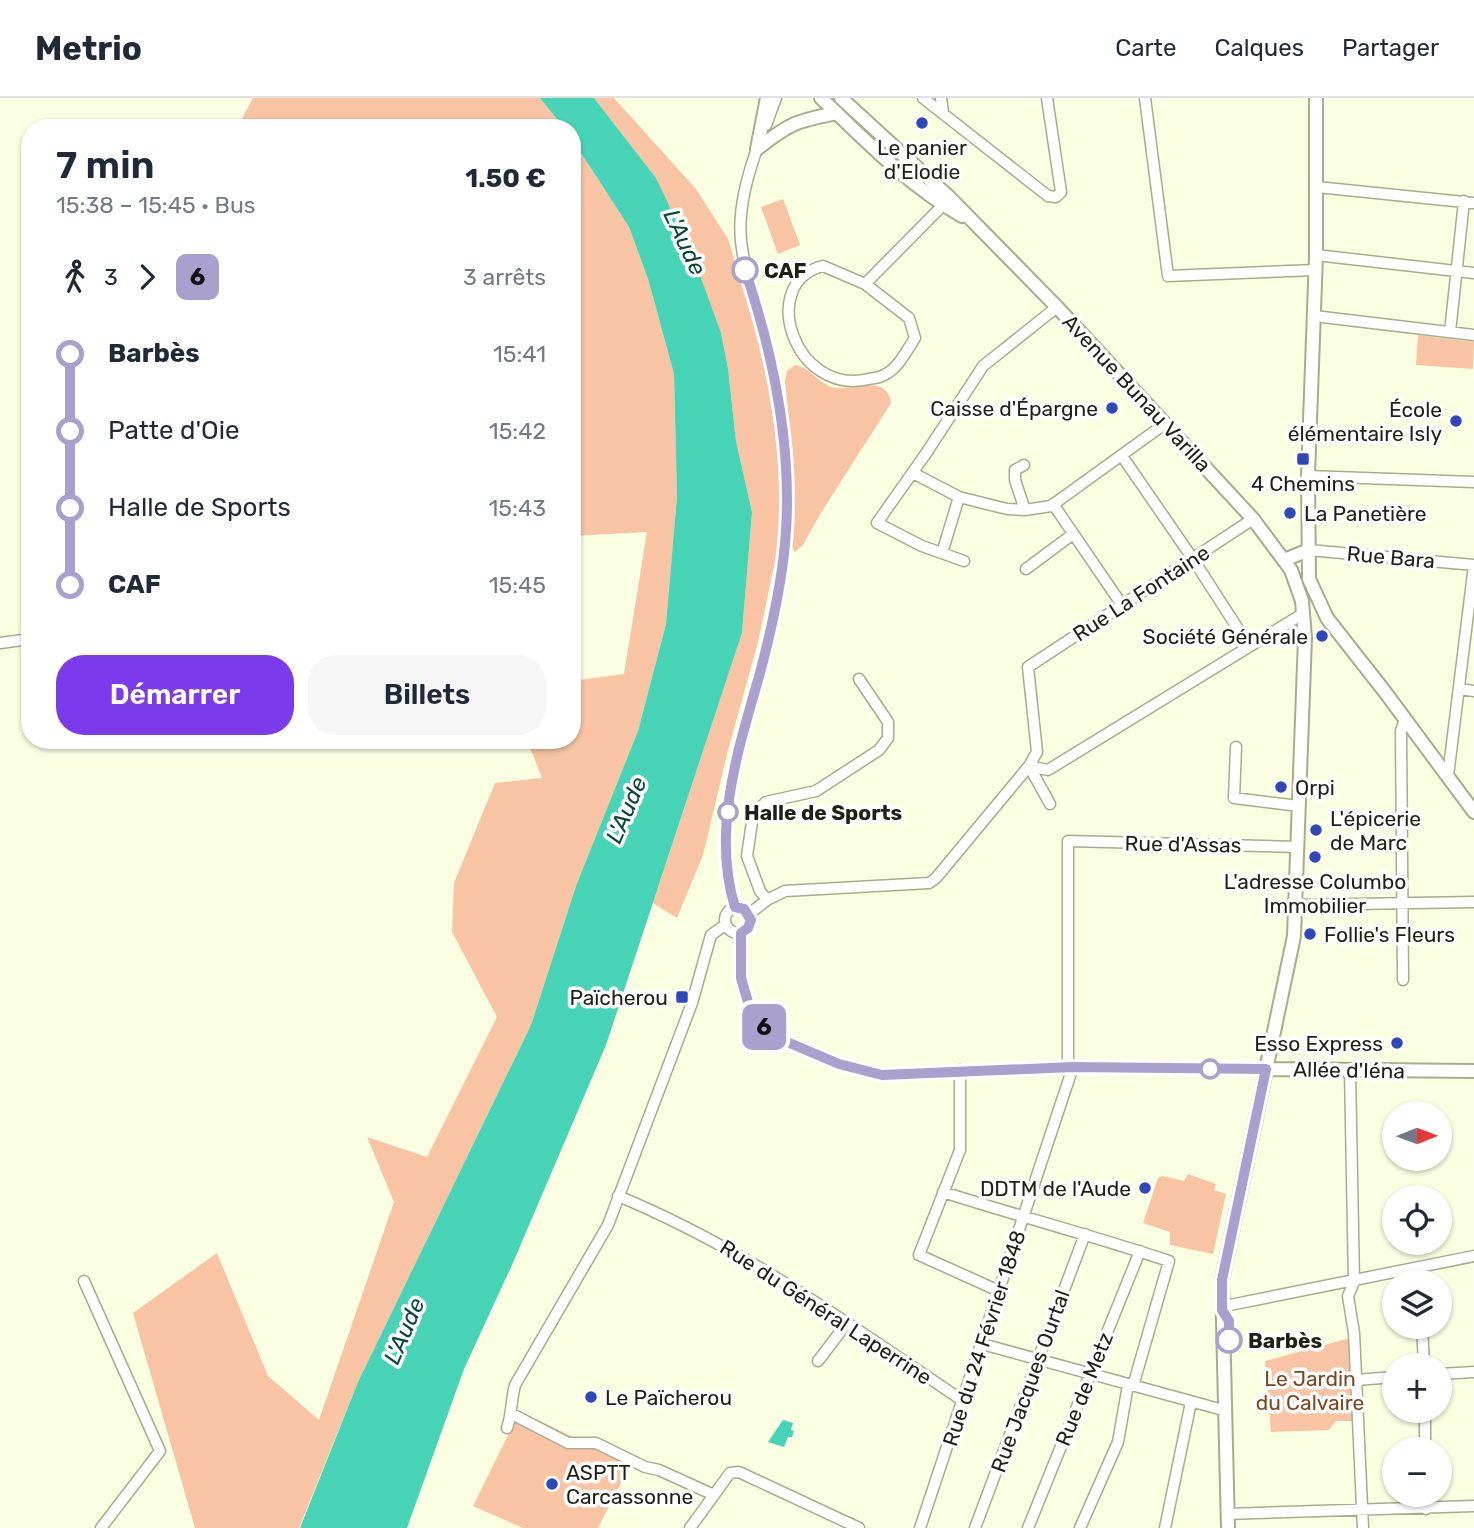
<!DOCTYPE html>
<html lang="fr">
<meta charset="utf-8">
<style>
:root{--surface:#fff;--page:#f6f6f7;--text:#1f2937;--muted:#747a83;--line:#e0e1e3;--accent:#7c3aed}
body{margin:0;font-family:Rubik,sans-serif;background:var(--page);color:var(--text);height:100vh;display:flex;flex-direction:column;font-size:26px;white-space:nowrap}
*{box-sizing:border-box;margin:0}
p{font-size:23px;color:var(--muted)}
.icon{flex:none;width:38px;height:38px;fill:none;stroke:currentColor;stroke-width:2;stroke-linecap:round;stroke-linejoin:round}
.map{position:relative;flex:1;overflow:hidden}
.details{position:absolute;left:21px;top:21px;width:560px;height:630px;display:flex;flex-direction:column;background:var(--surface);border-radius:28px;box-shadow:0 2px 5px #0004}
.details>*{flex:none}
.badge{padding:0 14px;border-radius:10px;font-size:24px;line-height:46px}
.needle{width:46px;rotate:89deg}
.fabs{position:absolute;left:1382px;top:1003px;display:grid;gap:14px}
.fabs a{display:grid;place-items:center;width:70px;height:70px;border-radius:50%;background:var(--surface);box-shadow:0 2px 5px #0004;font-size:35px}
.map>.badge{position:absolute;translate:-50% -50%;box-shadow:0 0 0 4px #fff}
.legs{display:flex;align-items:center;gap:10px;height:77px;padding:0 35px;font-size:23px}
.legs p{margin-inline-start:auto}
.summary{display:flex;align-items:center;justify-content:space-between;height:119px;padding:0 35px}
h1{font-size:38px;font-weight:600;line-height:52px}
.action{display:flex;gap:14px;margin-top:auto;padding:14px 35px}
.action a{flex:1;height:80px;border-radius:28px;background:var(--accent);color:#fff;font-size:28px;font-weight:600;line-height:80px;text-align:center}
.action a+a{background:var(--page);color:var(--text)}
ul{padding:0 35px;list-style:none}
li{display:flex;align-items:center;gap:24px;height:77px;font-size:26px}
li i{display:grid;place-items:center;width:10px;height:100%;margin:0 9px;background:currentColor}
li i::after{content:'';width:18px;height:18px;margin:-9px;border:5px solid;border-radius:50%;background:var(--surface)}
li p{margin-inline-start:auto}
li:first-child i{background:linear-gradient(#0000 50%,currentColor 0)}
li:last-child i{background:linear-gradient(currentColor 50%,#0000 0)}
header{display:flex;align-items:center;gap:42px;box-sizing:border-box;height:98px;padding:0 35px;background:var(--surface);border-bottom:2px solid var(--line)}
header strong{font-size:33px}
nav{display:flex;gap:38px;margin-inline-start:auto;font-size:24px}
.map>svg:first-child{display:block}
.green{fill:#f8c4a3}
.water{fill:#47d3b6}
.lines{fill:none;stroke-linecap:round;stroke-linejoin:round}
.minor-casing{stroke:#a7ad8b;stroke-width:13}
.secondary-casing{stroke:#a7ad8b;stroke-width:16}
.minor{stroke:#fff;stroke-width:10}
.secondary{stroke:#fff;stroke-width:12}
.line-1-casing{stroke:#fff;stroke-width:16}
.line-1{stroke:#aaa0ce;stroke-width:10}
.poi-dot{fill:#2e48b9;stroke:#fff;stroke-width:2.5}
.stop-1-dot{fill:#fff;stroke:#aaa0ce;stroke-width:3.5}
.labels{text-anchor:middle;dominant-baseline:central;stroke-width:7;stroke-linejoin:round;paint-order:stroke}
.poi-label{font-size:21px;fill:#1e2013;stroke:#fff;text-anchor:end}
.stop-label{font-size:21px;font-weight:bold;fill:#1e2013;stroke:#fff;text-anchor:start}
.street-label{font-size:21px;fill:#1e2013;stroke:#fff}
.park-label{font-size:21px;fill:#7d451c;stroke:#fff}
.water-label{font-size:23px;font-style:italic;fill:#08463b;stroke:#fff}
</style>
<header>
<strong>Metrio</strong>
<nav><a>Carte</a><a>Calques</a><a>Partager</a></nav>
</header>
<div class="map">
<svg width="1474" height="1430" viewBox="0 0 1474 1430">
<rect width="100%" height="100%" fill="#faffe2"/>
<path class="green" d="M 253,0 L 540,0 L 564,30 L 237,30 Z
M 594,0 L 614,0 L 696,91 L 728,141 L 762,251 L 779,331 L 781,435 L 758,544 L 728,652 L 703,757 L 677,820 L 653,805 L 742,535 L 752,414 L 736,343 L 728,270 L 721,235 L 656,80 Z
M 572,41 L 629,129 L 648,181 L 674,276 L 677,398 L 666,526 L 638,633 L 576,788 L 531,927 L 358,1284 L 299,1430 L 195,1430 L 133,1215 L 217,1155 L 268,1278 L 319,1322 L 394,1104 L 367,1039 L 427,1059 L 497,919 L 452,834 L 454,785 L 495,685 L 542,680 L 527,642 L 572,642 L 572,583 L 624,576 L 647,434 L 572,438 Z
M 783,101 L 800,147 L 778,156 L 761,109 Z
M 1418,237 L 1474,244 L 1473,271 L 1416,267 Z
M 795,267 C 813,270 820,290 839,290 C 857,291 887,277 891,305 L 819,418 L 803,447 L 795,454 L 790,446 L 793,364 L 785,283 L 787,273 Z
M 1188,1076 L 1216,1086 L 1214,1092 L 1226,1096 L 1213,1156 L 1170,1147 L 1170,1134 L 1143,1125 L 1158,1080 L 1162,1078 L 1184,1083 Z
M 1350,1240 L 1353,1323 L 1336,1323 L 1329,1332 L 1271,1334 L 1265,1263 Z
M 520,1313 L 581,1343 L 632,1364 L 598,1430 L 523,1430 L 473,1408 Z"/>
<path class="water" d="M 540,0 L 594,0 L 656,80 L 693,158 L 721,235 L 728,270 L 736,343 L 752,414 L 742,535 L 606,947 L 512,1167 L 464,1271 L 407,1430 L 300,1430 L 358,1284 L 531,927 L 576,788 L 638,633 L 666,526 L 677,398 L 674,276 L 648,181 L 629,129 L 572,41 L 572,30 L 564,30 Z
M 783,1322 L 793,1325 L 791,1332 L 794,1333 L 792,1339 L 788,1339 L 784,1349 L 768,1344 Z"/>
<g class="lines">
<defs>
<path id="minor" d="M 923,0 L 1048,98 L 1056,99 L 1061,94 L 1047,0
M 941,0 L 943,15
M 1145,0 L 1168,178 L 1315,172
M 766,27 L 776,0
M 1317,89 L 1474,105
M 1316,157 L 1474,175
M 823,168 L 865,186 L 909,220 L 915,240 C 907,252 898,271 884,277 C 880,280 873,280 869,281 C 794,299 757,184 823,168 Z
M 865,186 L 948,102
M 1314,218 L 1474,237
M 1450,234 L 1464,103
M 1122,358 L 1193,461 L 1249,548
M 1024,367 L 1015,372 L 1015,382 L 1025,412
M 913,375 L 959,399 L 1007,411 L 1025,412 L 1051,408 L 1166,325
M 1308,378 L 1474,384
M 1053,406 L 1122,507
M 1309,452 L 1474,467
M 942,455 L 959,399
M 964,463 L 922,448 L 877,425 L 927,354 L 983,268 L 1057,209
M 1026,471 L 1073,436
M 0,545 L 30,541
M 1459,591 L 1474,593
M 1236,649 L 1234,700 L 1299,708
M 1029,668 L 1048,672 L 1304,515
M 1029,668 L 1050,706
M 1448,678 L 1474,467
M 767,802 L 760,793 L 747,758 L 753,717 L 766,704 L 816,693 L 879,652 L 888,640 L 888,624 L 859,581
M 1296,807 L 1474,804
M725 822a13 13 0 1 1 26 0a13 13 0 1 1-26 0Z
M 735,809 C 705,712 754,613 774,519 C 782,481 785,442 786,403 C 789,341 776,280 760,220 C 751,186 737,153 741,117 C 743,92 751,67 759,45
M 749,816 L 767,802 L 785,793 L 929,785 L 936,780 L 1029,668 L 1037,654 L 1028,569 L 1253,421
M 741,835 L 741,880 L 748,904 L 758,923 L 773,938 L 839,966 L 882,977 L 1073,969 L 1266,971
M 1403,882 L 1401,633 L 1405,621
M 1068,970 L 1068,743 L 1298,749
M 960,972 L 960,1052 L 919,1157 L 999,1193
M 1350,972 L 1354,1184 L 1348,1198 L 1354,1235 L 1363,1430
M 943,1094 C 1018,1118 1094,1138 1169,1163 L 1133,1288
M 618,1098 C 742,1149 852,1228 963,1303
M 84,1183 L 160,1353 L 101,1430
M 1222,1203 L 1230,1207 L 1474,1158
M 1422,1228 L 1424,1267
M 982,1246 L 1223,1312
M 818,1263 L 847,1225
M 1440,1276 L 1474,1274
M 1356,1282 L 1395,1279
M 1425,1312 L 1425,1351
M 512,1316 L 568,1345 L 596,1345 L 645,1369 L 659,1372 L 714,1397
M 507,1330 C 512,1316 511,1302 515,1287 L 608,1127 L 692,905 L 711,837 L 725,827
M 1426,1396 L 1426,1411
M 1227,1416 L 1474,1408
M 690,1430 L 730,1375 L 739,1374 L 859,1430
M 920,1430 L 1073,969
M 975,1430 L 1085,1136
M 1028,1430 L 1140,1153
M 1080,1430 L 1118,1344 L 1128,1287
M 1165,1430 L 1191,1304"/>
<path id="secondary" d="M 821,0 C 865,42 909,88 962,118
M 841,0 L 950,100 L 1057,209 L 1253,421 L 1291,472 L 1302,503 L 1305,540 L 1294,838 L 1222,1182 L 1228,1430
M 1316,0 L 1316,157 L 1308,378 L 1309,481 L 1327,520 L 1385,594 L 1474,714
M 757,51 C 790,25 796,23 837,15
M 757,51 L 767,0
M 1284,462 L 1309,452
M 1266,971 L 1474,973"/>
</defs>
<use href="#minor" class="minor-casing"/>
<use href="#secondary" class="secondary-casing"/>
<use href="#minor" class="minor"/>
<use href="#secondary" class="secondary"/>
</g>
<g class="lines">
<defs>
<path id="line-1" d="M 745,172 C 777,267 797,370 782,471 C 777,506 769,541 760,575 C 739,649 711,732 735,809 L 744,811 L 751,822 L 748,830 L 741,835 L 741,880 L 748,904 L 758,923 L 773,938 L 839,966 L 882,977 L 1073,969 L 1266,971 L 1222,1182 L 1222,1212 L 1229,1223 L 1229,1242"/>
</defs>
<use href="#line-1" class="line-1-casing"/>
<use href="#line-1" class="line-1"/>
</g>
<g class="poi-dot">
<circle cx="922" cy="25" r="7"/>
<circle cx="1112" cy="310" r="7"/>
<circle cx="1456" cy="323" r="7"/>
<rect x="1296" y="354" width="14" height="14" rx="3.5"/>
<circle cx="1290" cy="415" r="7"/>
<circle cx="1322" cy="538" r="7"/>
<circle cx="1281" cy="689" r="7"/>
<circle cx="1316" cy="732" r="7"/>
<circle cx="1315" cy="759" r="7"/>
<circle cx="1310" cy="836" r="7"/>
<rect x="675" y="892" width="14" height="14" rx="3.5"/>
<circle cx="1397" cy="945" r="7"/>
<circle cx="1145" cy="1090" r="7"/>
<circle cx="591" cy="1299" r="7"/>
<circle cx="552" cy="1386" r="7"/>
</g>
<g class="stop-1-dot">
<circle cx="745" cy="172" r="12"/>
<circle cx="728" cy="714" r="9"/>
<circle cx="1210" cy="971" r="9"/>
<circle cx="1229" cy="1242" r="12"/>
</g>
<g class="labels">
<g class="poi-label">
<text x="922" y="49" text-anchor="middle">Le panier<tspan x="922" dy="24">d'Elodie</tspan></text>
<text x="1098" y="310">Caisse d'Épargne</text>
<text x="1442" y="311">École<tspan x="1442" dy="24">élémentaire Isly</tspan></text>
<text x="1303" y="385" text-anchor="middle">4 Chemins</text>
<text x="1304" y="415" text-anchor="start">La Panetière</text>
<text x="1308" y="538">Société Générale</text>
<text x="1295" y="689" text-anchor="start">Orpi</text>
<text x="1330" y="720" text-anchor="start">L'épicerie<tspan x="1330" dy="24">de Marc</tspan></text>
<text x="1315" y="783" text-anchor="middle">L'adresse Columbo<tspan x="1315" dy="24">Immobilier</tspan></text>
<text x="1324" y="836" text-anchor="start">Follie's Fleurs</text>
<text x="668" y="899">Païcherou</text>
<text x="1383" y="945">Esso Express</text>
<text x="1131" y="1090">DDTM de l'Aude</text>
<text x="605" y="1299" text-anchor="start">Le Païcherou</text>
<text x="566" y="1374" text-anchor="start">ASPTT<tspan x="566" dy="24">Carcassonne</tspan></text>
</g>
<g class="stop-label">
<text x="764" y="172">CAF</text>
<text x="744" y="714">Halle de Sports</text>
<text x="1248" y="1242">Barbès</text>
</g>
<g class="street-label">
<text transform="translate(1137 295) rotate(47)">Avenue Bunau Varilla</text>
<text transform="translate(1391 459) rotate(5)">Rue Bara</text>
<text transform="translate(1141 495) rotate(-33)">Rue La Fontaine</text>
<text transform="translate(1183 746) rotate(1)">Rue d'Assas</text>
<text transform="translate(1349 972) rotate(1)">Allée d'Iéna</text>
<text transform="translate(826 1214) rotate(33)">Rue du Général Laperrine</text>
<text transform="translate(984 1240) rotate(-72)">Rue du 24 Février 1848</text>
<text transform="translate(1030 1283) rotate(-70)">Rue Jacques Ourtal</text>
<text transform="translate(1084 1291) rotate(-68)">Rue de Metz</text>
</g>
<g class="park-label">
<text x="1310" y="1280">Le Jardin<tspan x="1310" dy="24">du Calvaire</tspan></text>
</g>
<g class="water-label">
<text transform="translate(685 144) rotate(65)">L'Aude</text>
<text transform="translate(626 712) rotate(-67)">L'Aude</text>
<text transform="translate(404 1233) rotate(-67)">L'Aude</text>
</g>
</g>
</svg>
<div class="fabs">
<a><svg class="needle" viewBox="-14 -14 28 28"><path d="M0-13l5 13h-10z" fill="#e53935"/><path d="M0 13l5-13h-10z" fill="#747a83"/></svg></a>
<a><svg class="icon" aria-label="locate" viewBox="0 0 24 24"><circle cx="12" cy="12" r="6"/><path d="M12 2v4M12 18v4M2 12h4M18 12h4"/></svg></a>
<a><svg class="icon" aria-label="layers" viewBox="0 0 24 24"><path d="M12 4l9 5-9 5-9-5zM3 14l9 5 9-5"/></svg></a>
<a>+</a>
<a>−</a>
</div>
<b class="badge" style="left:764px;top:929px;background:#aaa0ce;color:#111">6</b>
<section class="details">
<div class="summary"><div><h1>7 min</h1><p>15:38 – 15:45 · Bus</p></div><b>1.50 €</b></div>
<div class="legs"><svg class="icon" aria-label="walk" viewBox="0 0 24 24"><circle cx="13" cy="4" r="2"/><path d="M13 8l-2 6 4 7M11 14l-3 7M7 12l3-4h3l4 4"/></svg>3<svg class="icon" aria-label="forward" viewBox="0 0 24 24"><path d="M9 5l7 7-7 7"/></svg><b class="badge" style="background:#aaa0ce;color:#111">6</b><p>3 arrêts</p></div>
<ul>
<li><i style="color:#aaa0ce"></i><b>Barbès</b><p>15:41</p></li>
<li><i style="color:#aaa0ce"></i><span>Patte d'Oie</span><p>15:42</p></li>
<li><i style="color:#aaa0ce"></i><span>Halle de Sports</span><p>15:43</p></li>
<li><i style="color:#aaa0ce"></i><b>CAF</b><p>15:45</p></li>
</ul>
<div class="action"><a>Démarrer</a><a>Billets</a></div>
</section>
</div>
